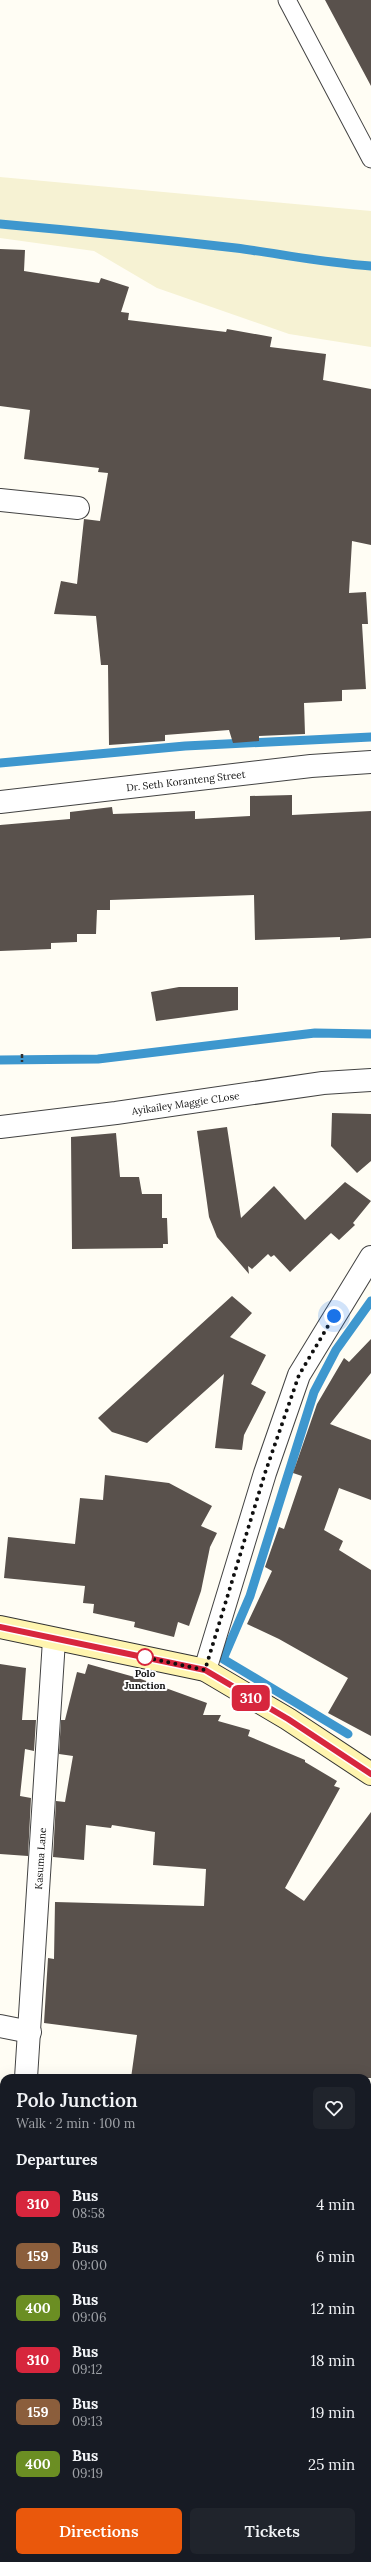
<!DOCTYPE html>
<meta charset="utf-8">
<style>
:root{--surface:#171b24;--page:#20242c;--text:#f1f3f6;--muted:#9ea1a6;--accent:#ea580c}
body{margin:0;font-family:Lora,serif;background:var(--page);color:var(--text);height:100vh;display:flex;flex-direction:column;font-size:15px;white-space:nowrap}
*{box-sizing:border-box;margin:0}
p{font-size:13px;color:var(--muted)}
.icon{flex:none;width:22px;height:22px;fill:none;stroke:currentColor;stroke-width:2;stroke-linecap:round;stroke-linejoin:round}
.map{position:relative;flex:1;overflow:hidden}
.side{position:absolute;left:0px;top:2074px;width:371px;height:488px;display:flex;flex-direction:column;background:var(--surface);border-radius:12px 12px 0 0;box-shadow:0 4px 16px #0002}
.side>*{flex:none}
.badge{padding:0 8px;border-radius:6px;font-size:14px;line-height:26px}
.you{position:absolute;width:20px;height:20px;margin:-10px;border:3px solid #fff;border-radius:50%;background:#1a73e8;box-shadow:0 0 0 6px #1a73e833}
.map>.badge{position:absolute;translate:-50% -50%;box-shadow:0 0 0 2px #fff}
h2{padding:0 16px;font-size:15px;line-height:36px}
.round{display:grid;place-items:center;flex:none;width:42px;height:42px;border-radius:6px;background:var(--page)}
.overview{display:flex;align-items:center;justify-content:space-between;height:68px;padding:0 16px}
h1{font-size:19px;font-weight:600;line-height:30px}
.action{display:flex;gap:8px;margin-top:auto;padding:8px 16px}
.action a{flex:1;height:46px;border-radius:6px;background:var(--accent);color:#fff;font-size:16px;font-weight:600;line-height:46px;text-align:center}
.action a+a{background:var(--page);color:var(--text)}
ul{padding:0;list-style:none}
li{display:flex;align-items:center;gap:12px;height:52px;padding:0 16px}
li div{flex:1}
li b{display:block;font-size:15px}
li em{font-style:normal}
li .badge{min-width:44px;font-weight:700;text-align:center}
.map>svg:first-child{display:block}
.farmland{fill:#f6f2d3}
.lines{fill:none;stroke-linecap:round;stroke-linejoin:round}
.stream{stroke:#3e97ce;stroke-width:9}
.building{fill:#59514c}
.lane-casing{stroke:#434343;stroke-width:19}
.street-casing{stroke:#434343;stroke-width:24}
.secondary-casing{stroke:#323232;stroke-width:24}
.path{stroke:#323232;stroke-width:2.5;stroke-dasharray:4 2;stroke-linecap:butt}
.lane{stroke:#fff;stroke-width:17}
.street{stroke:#fff;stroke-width:22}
.secondary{stroke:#fff5af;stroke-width:22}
.line-casing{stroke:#fff;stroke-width:9}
.line{stroke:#d7263d;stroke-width:6}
.walk{stroke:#101010;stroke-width:4;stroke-dasharray:0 7.2}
.stop-dot{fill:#fff;stroke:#d7263d;stroke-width:2}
.labels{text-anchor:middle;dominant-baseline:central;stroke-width:4;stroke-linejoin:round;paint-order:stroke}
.street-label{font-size:10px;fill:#101010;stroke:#fff}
.stop-label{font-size:10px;font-weight:bold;fill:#101010;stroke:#fff}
</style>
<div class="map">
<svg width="371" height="2562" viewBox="0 0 371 2562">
<rect width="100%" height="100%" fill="#fffdf4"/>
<path class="farmland" d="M 0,177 L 371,211 L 371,347 L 289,334 L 157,288 L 94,251 L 0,238 Z"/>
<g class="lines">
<path class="stream" d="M 0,224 C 79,231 157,239 236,248 C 281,254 325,263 371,266
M 0,763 L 185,746 L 371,737
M 0,1060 L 98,1059 L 315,1033 L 371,1034
M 348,1734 L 223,1659 L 250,1596 L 314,1392 L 336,1350 L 371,1301
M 316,2558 L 323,2562"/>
</g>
<path class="building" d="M 325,0 L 371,0 L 371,86 Z
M 0,249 L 25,250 L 24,271 L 99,283 L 101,278 L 129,287 L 121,312 L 129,313 L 128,320 L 226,332 L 227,329 L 272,337 L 270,347 L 326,354 L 323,380 L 371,389 L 371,545 L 352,541 L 349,593 L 366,592 L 368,624 L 362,624 L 366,689 L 342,690 L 342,701 L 304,703 L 305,734 L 259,736 L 259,741 L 233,743 L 229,730 L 165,735 L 165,741 L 109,745 L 108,665 L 101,665 L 96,616 L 54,614 L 61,581 L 77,584 L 84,519 L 100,521 L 108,473 L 98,472 L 99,468 L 24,459 L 30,410 L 0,406 Z
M 292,795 L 292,815 L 371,811 L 371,938 L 340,940 L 340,937 L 255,940 L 254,895 L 110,900 L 110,910 L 97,910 L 96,934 L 77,934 L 77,942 L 51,943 L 51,949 L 0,951 L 0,825 L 70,819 L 70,812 L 112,807 L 113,814 L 195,811 L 195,819 L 250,816 L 250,796 Z
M 179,987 L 238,987 L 238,1010 L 156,1021 L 151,992 Z
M 332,1113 L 371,1114 L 371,1161 L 357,1173 L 331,1146 Z
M 227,1127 L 241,1218 L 274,1186 L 305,1220 L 345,1182 L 371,1201 L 353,1223 L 355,1225 L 339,1240 L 331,1233 L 290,1272 L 274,1255 L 271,1257 L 268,1254 L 252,1269 L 248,1266 L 249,1274 L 217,1237 L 209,1217 L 197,1131 Z
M 116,1133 L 120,1177 L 139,1177 L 142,1194 L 162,1194 L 162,1218 L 167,1218 L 168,1244 L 163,1244 L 163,1248 L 72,1249 L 71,1137 Z
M 232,1296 L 252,1313 L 230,1337 L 266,1355 L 251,1384 L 266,1392 L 244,1435 L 242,1450 L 215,1448 L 224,1374 L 147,1443 L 112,1432 L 98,1418 Z
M 371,1339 L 371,1373 L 330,1424 L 371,1440 L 371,1500 L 339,1488 L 324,1530 L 343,1541 L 339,1550 L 371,1570 L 371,1736 L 328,1713 L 348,1678 L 279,1639 L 247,1624 L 272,1571 L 265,1567 L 279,1527 L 284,1529 L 302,1476 L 293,1473 L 317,1404 L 344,1358 L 349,1362 Z
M 105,1475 L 169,1483 L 212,1506 L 201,1526 L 217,1533 L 210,1547 L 201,1591 L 189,1626 L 178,1622 L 174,1637 L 134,1627 L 135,1622 L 93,1613 L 94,1604 L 83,1603 L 85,1586 L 4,1578 L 8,1537 L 75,1544 L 80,1498 L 103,1500 Z
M 0,1664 L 26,1668 L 22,1720 L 36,1720 L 34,1751 L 25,1749 L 20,1796 L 31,1798 L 28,1856 L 0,1854 Z
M 88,1664 L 138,1678 L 207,1703 L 203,1715 L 221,1715 L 218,1721 L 250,1730 L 248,1736 L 305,1760 L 305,1762 L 337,1781 L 334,1786 L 340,1788 L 285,1888 L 304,1901 L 371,1812 L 371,2078 L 131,2078 L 137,2035 L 44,2023 L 48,1958 L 54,1959 L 55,1902 L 204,1906 L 206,1869 L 153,1865 L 155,1832 L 112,1825 L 111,1828 L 86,1825 L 84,1860 L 53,1857 L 56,1801 L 65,1802 L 73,1756 L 59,1754 L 61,1720 L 65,1720 L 77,1672 L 85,1674 Z"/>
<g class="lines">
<defs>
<path id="lane" d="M 287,0 L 371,159"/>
<g id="street">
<path d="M 0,500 L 78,508"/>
<path id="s1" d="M 0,802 L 311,766 L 371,762"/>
<path id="s2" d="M 0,1127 L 116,1113 L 323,1083 L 371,1080"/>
<path d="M 205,1670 L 265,1473 L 299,1375 L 371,1257"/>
<path d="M 0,2026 L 30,2032"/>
<path id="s3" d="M 26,2078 L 54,1640"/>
<path d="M 367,2105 L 371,2104"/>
<path d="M 0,2230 L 4,2230"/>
<path d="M 367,2336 L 371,2330"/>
<path d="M 0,2345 L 4,2314"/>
<path d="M 367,2513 L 371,2506"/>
<path d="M 239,2562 L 242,2558"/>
<path d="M 337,2562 L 340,2558"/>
</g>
<path id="secondary" d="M 0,1627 L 205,1670 L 288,1719 L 371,1774"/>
</defs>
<use href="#lane" class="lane-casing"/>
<use href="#street" class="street-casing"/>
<use href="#secondary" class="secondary-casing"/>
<path class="path" d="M 22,1054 L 22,1062"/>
<use href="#lane" class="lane"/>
<use href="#street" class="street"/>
<use href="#secondary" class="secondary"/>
</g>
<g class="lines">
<defs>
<path id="line" d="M 0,1627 L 205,1670 L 288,1719 L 371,1774"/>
</defs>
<use href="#line" class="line-casing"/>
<use href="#line" class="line"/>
<path class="walk" d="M 145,1657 L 139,1656 L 205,1670 L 265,1473 L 299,1375 L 334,1316"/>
</g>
<circle class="stop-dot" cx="145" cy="1657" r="8"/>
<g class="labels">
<g class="street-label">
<text stroke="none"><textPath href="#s1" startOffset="187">Dr. Seth Koranteng Street</textPath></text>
<text stroke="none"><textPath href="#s2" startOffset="187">Ayikailey Maggie CLose</textPath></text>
<text stroke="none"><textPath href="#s3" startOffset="220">Kasuma Lane</textPath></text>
</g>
<g class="stop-label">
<text x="145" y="1673">Polo<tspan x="145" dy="12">Junction</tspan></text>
</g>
</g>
</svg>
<div class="you" style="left:334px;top:1316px"></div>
<b class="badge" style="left:251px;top:1698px;background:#d7263d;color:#fff">310</b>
<section class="side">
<div class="overview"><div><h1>Polo Junction</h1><p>Walk · 2 min · 100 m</p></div><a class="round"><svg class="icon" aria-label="heart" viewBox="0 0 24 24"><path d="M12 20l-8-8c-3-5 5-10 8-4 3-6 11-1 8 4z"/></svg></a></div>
<h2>Departures</h2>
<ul>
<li><span class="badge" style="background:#d7263d;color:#fff">310</span><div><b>Bus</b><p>08:58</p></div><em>4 min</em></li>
<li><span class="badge" style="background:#8b5e3c;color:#fff">159</span><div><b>Bus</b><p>09:00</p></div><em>6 min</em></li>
<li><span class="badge" style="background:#6b8e23;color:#fff">400</span><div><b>Bus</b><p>09:06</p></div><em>12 min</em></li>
<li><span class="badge" style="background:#d7263d;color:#fff">310</span><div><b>Bus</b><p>09:12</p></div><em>18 min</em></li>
<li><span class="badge" style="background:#8b5e3c;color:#fff">159</span><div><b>Bus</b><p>09:13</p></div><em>19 min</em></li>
<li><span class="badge" style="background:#6b8e23;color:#fff">400</span><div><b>Bus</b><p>09:19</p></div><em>25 min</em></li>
</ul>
<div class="action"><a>Directions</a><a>Tickets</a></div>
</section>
</div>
